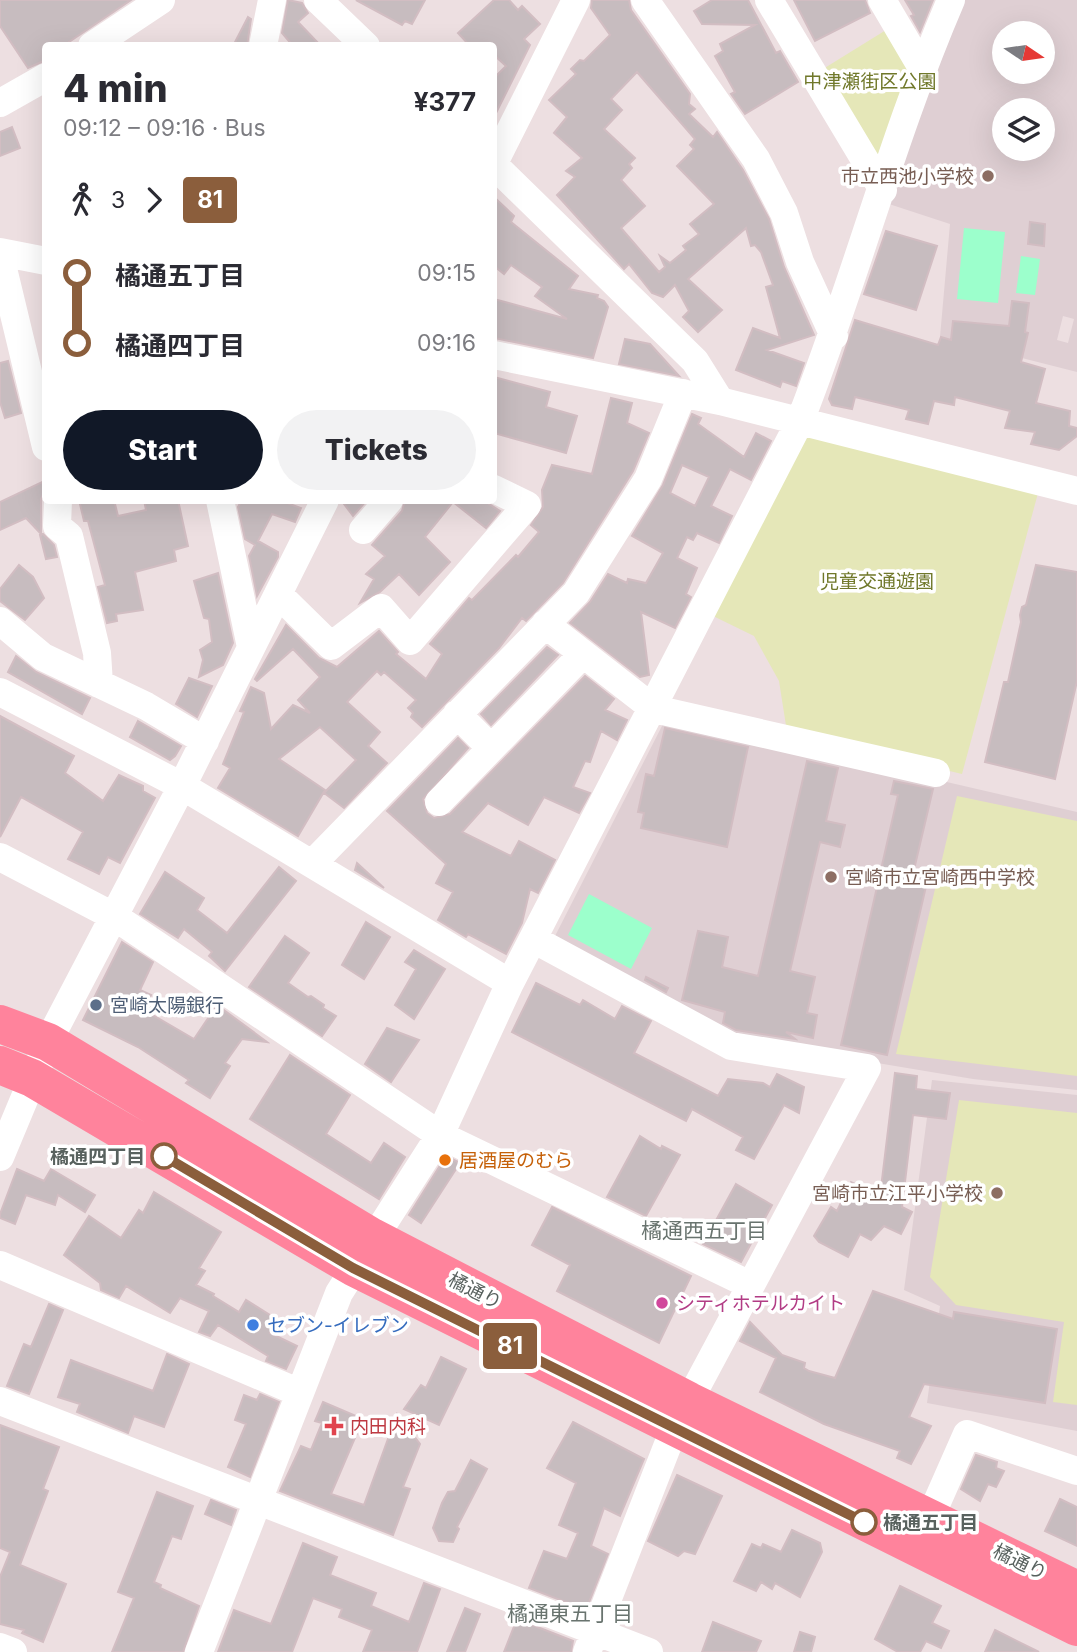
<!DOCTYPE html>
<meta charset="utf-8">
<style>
:root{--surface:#fff;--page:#f2f2f3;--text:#2b2b33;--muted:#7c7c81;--accent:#111827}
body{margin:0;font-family:Inter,"Noto Sans JP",sans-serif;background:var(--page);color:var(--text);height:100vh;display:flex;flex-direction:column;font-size:26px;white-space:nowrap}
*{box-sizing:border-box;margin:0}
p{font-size:23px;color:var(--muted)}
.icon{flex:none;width:38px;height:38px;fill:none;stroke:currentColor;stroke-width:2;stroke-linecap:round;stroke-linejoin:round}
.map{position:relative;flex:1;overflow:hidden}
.side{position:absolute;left:42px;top:42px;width:455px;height:462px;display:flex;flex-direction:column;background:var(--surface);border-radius:7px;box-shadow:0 7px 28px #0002}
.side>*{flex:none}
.badge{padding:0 14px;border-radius:5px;font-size:24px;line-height:46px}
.needle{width:46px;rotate:103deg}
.fabs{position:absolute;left:992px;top:21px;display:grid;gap:14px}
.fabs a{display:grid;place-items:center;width:63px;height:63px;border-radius:50%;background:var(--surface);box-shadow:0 7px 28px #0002;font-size:35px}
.map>.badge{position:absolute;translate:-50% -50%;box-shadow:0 0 0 4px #fff}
.legs{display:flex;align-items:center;gap:10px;height:77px;padding:0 21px;font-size:23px}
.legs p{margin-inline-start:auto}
.headline{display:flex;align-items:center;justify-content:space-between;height:119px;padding:0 21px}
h1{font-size:38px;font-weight:800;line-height:52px}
.cta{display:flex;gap:14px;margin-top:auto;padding:14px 21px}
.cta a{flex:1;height:80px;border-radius:42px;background:var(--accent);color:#fff;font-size:28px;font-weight:800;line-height:80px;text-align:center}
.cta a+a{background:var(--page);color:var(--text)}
ul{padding:0 21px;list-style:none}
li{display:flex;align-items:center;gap:24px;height:70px;font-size:26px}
li i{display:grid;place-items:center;width:10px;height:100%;margin:0 9px;background:currentColor}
li i::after{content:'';width:18px;height:18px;margin:-9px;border:5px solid;border-radius:50%;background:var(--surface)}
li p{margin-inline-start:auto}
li:first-child i{background:linear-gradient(#0000 50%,currentColor 0)}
li:last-child i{background:linear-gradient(currentColor 50%,#0000 0)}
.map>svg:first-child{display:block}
.education{fill:#dfcfd3;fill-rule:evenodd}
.green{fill:#e5e7b8}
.water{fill:#9cffcc}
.building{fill:#c7bcbf;stroke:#d2bdc2;stroke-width:2;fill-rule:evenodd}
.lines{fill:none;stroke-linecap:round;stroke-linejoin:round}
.minor{stroke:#fff;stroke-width:28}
.highway{stroke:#ff839c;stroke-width:38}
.line-1-casing{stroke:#fff;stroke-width:16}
.line-1{stroke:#8b5e3c;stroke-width:10}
.education-dot{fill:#8d6e63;stroke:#fff;stroke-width:2.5}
.service-dot{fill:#5c6f8a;stroke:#fff;stroke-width:2.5}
.stop-1-dot{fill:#fff;stroke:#8b5e3c;stroke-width:3.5}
.food-dot{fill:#e8710a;stroke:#fff;stroke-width:2.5}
.hotel-dot{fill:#d1479c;stroke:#fff;stroke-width:2.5}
.shop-dot{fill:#3f7fe0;stroke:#fff;stroke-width:2.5}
.health-dot{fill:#e0444e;stroke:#fff;stroke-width:2.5}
.labels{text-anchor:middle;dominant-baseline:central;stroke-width:7;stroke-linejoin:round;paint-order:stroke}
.park-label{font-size:19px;fill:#70782a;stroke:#fff}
.education-label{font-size:19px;fill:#785e54;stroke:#fff;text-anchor:end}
.service-label{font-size:19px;fill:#4e5e75;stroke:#fff;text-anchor:start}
.stop-label{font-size:19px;font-weight:bold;fill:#58615e;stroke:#fff;text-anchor:end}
.food-label{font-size:19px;fill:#c56008;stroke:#fff;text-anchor:start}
.street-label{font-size:19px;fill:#58615e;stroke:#fff}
.hotel-label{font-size:19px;fill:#b23c85;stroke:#fff;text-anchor:start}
.shop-label{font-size:19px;fill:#366cbe;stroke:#fff;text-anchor:start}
.health-label{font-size:19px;fill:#be3a42;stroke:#fff;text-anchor:start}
.neighbourhood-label{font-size:21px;fill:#69746f;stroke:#fff}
</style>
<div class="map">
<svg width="1077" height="1652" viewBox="0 0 1077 1652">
<rect width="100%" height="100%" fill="#eddfe1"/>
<path class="education" d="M 964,0 L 1077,0 L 1077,372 L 940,337 L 950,224 L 889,204 L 927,87 ZM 1004,33 L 1043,33 L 1043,72 L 1004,72 ZM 1004,110 L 1043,110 L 1043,149 L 1004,149 ZM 1030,223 L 1045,225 L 1044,246 L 1028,243 ZM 1063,316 L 1074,319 L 1068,343 L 1057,340 ZM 953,321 L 995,324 L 995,325 L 952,334 Z
M 674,719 L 1077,812 L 1077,1090 L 973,1079 L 734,1039 L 552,942 L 664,722 Z
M 932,1080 L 1077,1095 L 1077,1431 L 927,1403 L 940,1306 L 904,1290 Z"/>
<path class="green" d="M 886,30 L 911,73 L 881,164 L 823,69 Z
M 808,422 L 1041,482 L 962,774 L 787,732 L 779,681 L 754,636 L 711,615 Z
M 957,796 L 1077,821 L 1077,1076 L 896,1054 Z
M 959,1100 L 1077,1113 L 1077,1405 L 1053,1402 L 1064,1322 L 956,1305 L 930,1277 Z"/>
<path class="water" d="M 964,228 L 1005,232 L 998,303 L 957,299 Z
M 1021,256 L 1040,259 L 1035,295 L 1016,293 Z
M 589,894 L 652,928 L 631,969 L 568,935 Z"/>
<path class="building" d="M 0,0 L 131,0 L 63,46 L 46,46 L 46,60 L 28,68 L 0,26 Z
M 288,0 L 302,3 L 308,13 L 298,22 L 321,46 L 293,46 L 282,33 Z
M 356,0 L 425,0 L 412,24 L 405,21 L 402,25 Z
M 494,0 L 509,0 L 518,10 L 522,6 L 540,24 L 524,39 L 530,45 L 494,117 L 494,78 L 506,66 L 494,55 L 494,46 L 470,46 L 458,33 Z
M 592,0 L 629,0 L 631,10 L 690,94 L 689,104 L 695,109 L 689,114 L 713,137 L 717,132 L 743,170 L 769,219 L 784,267 L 814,335 L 767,350 L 804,363 L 796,386 L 782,381 L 780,387 L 736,370 L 753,328 L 780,338 L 766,287 L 773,285 L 761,252 L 755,245 L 751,246 L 746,228 L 688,279 L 722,310 L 698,332 L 683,317 L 689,311 L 675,285 L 663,297 L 652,293 L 629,264 L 624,269 L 557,195 L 575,177 L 566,171 L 582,158 L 554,133 L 567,117 L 549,100 L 576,74 L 571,69 L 580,60 L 584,61 L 610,35 L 591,8 ZM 637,72 L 695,139 L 690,145 L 694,149 L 677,166 L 714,204 L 690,224 L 699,234 L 683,246 L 686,250 L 670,263 L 660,256 L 665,267 L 659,272 L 621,228 L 645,206 L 621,180 L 632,168 L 629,164 L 635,158 L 604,129 L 622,110 L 611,99 Z
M 712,0 L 748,0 L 776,53 L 780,51 L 798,82 L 745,114 L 731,94 L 735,92 L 715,56 L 723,51 L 720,44 L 755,25 L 702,24 L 694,11 Z
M 794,0 L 865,0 L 870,13 L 815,41 Z
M 905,0 L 933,0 L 920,32 L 911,16 L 914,15 Z
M 248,17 L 251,19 L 247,46 L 233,46 Z
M 12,127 L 20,148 L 0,156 L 0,132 Z
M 494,197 L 514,216 L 511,222 L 578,276 L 569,289 L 598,295 L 597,298 L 604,301 L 608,307 L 593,358 L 494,338 L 494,299 L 567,319 L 535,296 L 542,287 L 511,265 L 504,274 L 494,266 Z
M 1030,222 L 1045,224 L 1044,246 L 1028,244 Z
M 886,231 L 937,246 L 916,310 L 864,294 Z
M 1012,301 L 1029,303 L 1025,332 L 1028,333 L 1021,362 L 1045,369 L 1036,403 L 1070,411 L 1069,426 L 1077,428 L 1077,436 L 1059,450 L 1031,444 L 1035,432 L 1005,428 L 1010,411 L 955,397 L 954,405 L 934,401 L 928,424 L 906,419 L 909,410 L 855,397 L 852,409 L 832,405 L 829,399 L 855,320 L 938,345 L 941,337 L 951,340 L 953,321 L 1009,326 Z
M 625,339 L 650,344 L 679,376 L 619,364 Z
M 8,361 L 21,413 L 5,418 L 0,402 L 0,363 Z
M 494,377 L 550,392 L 546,407 L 577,416 L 566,453 L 494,433 Z
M 611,398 L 632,403 L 627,423 L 649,433 L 633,471 L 563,583 L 526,621 L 522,618 L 499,648 L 422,727 L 411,717 L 413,713 L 408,708 L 416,700 L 384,672 L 381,675 L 377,671 L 347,702 L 380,732 L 368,746 L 387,763 L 344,808 L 324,793 L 356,760 L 320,727 L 279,759 L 325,790 L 298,836 L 218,788 L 230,768 L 223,764 L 244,712 L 240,711 L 251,687 L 264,693 L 271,729 L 293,705 L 310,713 L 298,700 L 320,677 L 293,649 L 257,681 L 255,679 L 286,625 L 319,658 L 337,667 L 379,631 L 398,652 L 396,654 L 426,679 L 442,654 L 430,644 L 469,598 L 472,600 L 516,555 L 518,557 L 539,532 L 531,525 L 543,507 L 542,490 L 552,465 L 592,474 Z
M 692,414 L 701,418 L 698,424 L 744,457 L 756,433 L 771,441 L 751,480 L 730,469 L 711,506 L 732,516 L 719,543 L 697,533 L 693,540 L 687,537 L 677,558 L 697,568 L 686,594 L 691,597 L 675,628 L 641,612 L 649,675 L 640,677 L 570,623 L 590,602 L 608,574 L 627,583 L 628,579 L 646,583 L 663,553 L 632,536 L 663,485 ZM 682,465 L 709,477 L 695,506 L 670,493 Z
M 42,482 L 45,490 L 41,499 L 41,534 L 26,518 L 0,530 L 0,502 Z
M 79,500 L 114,500 L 118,516 L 146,510 L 144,500 L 178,500 L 188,546 L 174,550 L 176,561 L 135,572 L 143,610 L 116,614 L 117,621 L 107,623 L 98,587 L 105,585 L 88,521 L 84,521 Z
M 242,500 L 289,500 L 287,503 L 301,508 L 295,522 L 272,514 L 258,541 L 278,552 L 278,557 L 257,596 L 249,556 L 255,545 L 245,539 L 238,507 Z
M 341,500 L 367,500 L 353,516 Z
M 405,500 L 483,500 L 500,511 L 486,528 L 453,502 L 425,537 L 450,562 L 419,595 L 399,574 L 380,592 L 360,603 L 374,579 L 366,574 L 385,556 L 372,545 L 402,511 Z
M 43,534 L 54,545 L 57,557 L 46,559 L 40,535 Z
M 19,565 L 33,577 L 44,598 L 25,620 L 0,601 L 0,589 Z
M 1036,565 L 1077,572 L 1077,681 L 1055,779 L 985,762 L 1004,682 L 1008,682 L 1021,622 L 1020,615 L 1022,607 L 1026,605 Z
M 218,573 L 233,643 L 223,665 L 199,677 L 203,660 L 200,650 L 212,642 L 209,619 L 204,618 L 194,581 Z
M 547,647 L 558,655 L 491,725 L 481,714 Z
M 16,656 L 36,672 L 90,698 L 82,714 L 8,672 Z
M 585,676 L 614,699 L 605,710 L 627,720 L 617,740 L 601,731 L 590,762 L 585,761 L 573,787 L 590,793 L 579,813 L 544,797 L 528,825 L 488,803 L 462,832 L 511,856 L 519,841 L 555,860 L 538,893 L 530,889 L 522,923 L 506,954 L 468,934 L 466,937 L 438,920 L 453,892 L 436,883 L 446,864 L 387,811 L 458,738 L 468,748 L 423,799 L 427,813 L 434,818 L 450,814 Z
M 189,678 L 212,686 L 197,717 L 176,704 Z
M 0,716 L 74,756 L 65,773 L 103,801 L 119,775 L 143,786 L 143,791 L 155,798 L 120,863 L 108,857 L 99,874 L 68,859 L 83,832 L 21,797 L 0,837 Z
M 138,721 L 181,746 L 175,756 L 170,760 L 130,737 Z
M 665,728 L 748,747 L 727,847 L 641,828 L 644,813 L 638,812 L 646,774 L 654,776 Z
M 807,761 L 838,768 L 826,821 L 845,825 L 840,847 L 820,842 L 790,971 L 815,977 L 807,1013 L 817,1015 L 813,1038 L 786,1032 L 795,1039 L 736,1030 L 723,1023 L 725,1012 L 682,1000 L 698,931 L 728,937 L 722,967 L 758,976 Z
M 894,781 L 933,789 L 912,878 L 927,882 L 887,1055 L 841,1045 L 898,795 L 891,794 Z
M 357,863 L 384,888 L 355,870 Z
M 279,867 L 296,881 L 225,971 L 209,956 L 212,952 L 184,929 L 178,938 L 140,914 L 165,872 L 204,898 L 197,910 L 227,933 Z
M 366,922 L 390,937 L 364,979 L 342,965 Z
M 285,936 L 309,953 L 288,983 L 308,997 L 311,996 L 324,1005 L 323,1008 L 336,1016 L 322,1036 L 249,987 Z
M 122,942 L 153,962 L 140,990 L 151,995 L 144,1010 L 194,1039 L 217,1005 L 267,1042 L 242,1039 L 225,1063 L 230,1066 L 210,1098 L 186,1083 L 189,1080 L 138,1047 L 83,1020 Z
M 414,950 L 445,969 L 414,1019 L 395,1005 L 416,969 L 405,962 Z
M 646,977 L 668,988 L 666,992 L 645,980 Z
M 536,983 L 580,1005 L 583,1000 L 615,1019 L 622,1006 L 651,1021 L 634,1053 L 718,1096 L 728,1079 L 763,1083 L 770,1087 L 777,1074 L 804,1087 L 799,1113 L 784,1105 L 754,1159 L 736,1150 L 743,1137 L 692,1109 L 686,1121 L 512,1032 Z
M 387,1028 L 419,1040 L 391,1082 L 365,1064 Z
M 290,1055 L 350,1095 L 326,1134 L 371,1163 L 384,1143 L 405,1157 L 379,1199 L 250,1119 Z
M 895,1073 L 917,1076 L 916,1089 L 950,1093 L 946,1119 L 913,1115 L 902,1207 L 912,1212 L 901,1234 L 884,1226 L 871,1240 L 860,1234 L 848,1257 L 819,1242 L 814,1236 L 831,1207 L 837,1211 L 851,1182 L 880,1196 Z
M 640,1136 L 661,1149 L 662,1146 L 680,1155 L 646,1216 L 607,1197 Z
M 446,1156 L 460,1163 L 421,1223 L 409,1215 Z
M 17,1169 L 44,1181 L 51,1169 L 95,1195 L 85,1212 L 58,1195 L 55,1205 L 26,1195 L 15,1224 L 0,1218 L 0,1214 Z
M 736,1184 L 772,1205 L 741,1262 L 703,1244 Z
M 154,1192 L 221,1232 L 199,1268 L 205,1271 L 196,1285 L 214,1294 L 213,1296 L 239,1312 L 246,1300 L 278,1320 L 270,1333 L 297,1346 L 286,1369 L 266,1361 L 268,1356 L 218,1325 L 210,1336 L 199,1332 L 209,1311 L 180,1298 L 170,1313 L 126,1286 L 119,1298 L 101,1290 L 100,1283 L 64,1255 L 89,1216 L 121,1238 L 139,1210 L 143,1213 Z
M 552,1207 L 691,1276 L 659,1343 L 557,1291 L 570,1265 L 532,1245 Z
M 873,1291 L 953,1319 L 954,1312 L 1057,1329 L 1045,1403 L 924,1384 L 909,1417 L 931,1426 L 911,1464 L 897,1458 L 900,1451 L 824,1424 L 760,1392 L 776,1358 L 740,1341 L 750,1322 L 782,1355 L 805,1363 L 804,1368 L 809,1371 L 835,1378 Z
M 49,1304 L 63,1310 L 29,1394 L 7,1386 L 24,1344 L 31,1347 Z
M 167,1354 L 189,1364 L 164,1427 L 134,1416 L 128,1433 L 77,1412 L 80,1404 L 58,1397 L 71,1360 L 153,1391 Z
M 441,1357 L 466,1369 L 439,1425 L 404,1409 L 421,1385 L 426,1388 Z
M 260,1394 L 279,1402 L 250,1477 L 228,1467 L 246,1424 L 235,1420 L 244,1395 L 257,1400 Z
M 323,1402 L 363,1419 L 331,1494 L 364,1505 L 397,1414 L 420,1444 L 403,1487 L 410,1489 L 393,1535 L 280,1491 L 301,1446 L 311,1450 L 322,1423 L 315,1421 Z
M 573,1422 L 644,1459 L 620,1516 L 604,1508 L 591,1546 L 608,1554 L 586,1610 L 529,1588 L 544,1551 L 567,1559 L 578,1533 L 559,1525 L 576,1483 L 547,1468 Z
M 0,1425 L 59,1447 L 43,1489 L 48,1491 L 20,1565 L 66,1584 L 43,1642 L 22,1633 L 24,1630 L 0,1624 L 0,1577 L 10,1552 L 0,1548 Z
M 976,1455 L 997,1462 L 996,1468 L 1004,1471 L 996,1487 L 988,1484 L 980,1501 L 961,1489 Z
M 471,1460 L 487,1469 L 457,1527 L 459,1529 L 453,1542 L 439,1541 L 433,1528 L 442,1503 L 448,1492 L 455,1491 Z
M 677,1475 L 722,1496 L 695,1554 L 684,1551 L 678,1556 L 648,1541 Z
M 157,1492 L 193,1506 L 181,1539 L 172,1536 L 154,1582 L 161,1585 L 160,1588 L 199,1606 L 183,1652 L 112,1652 L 134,1598 L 118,1592 Z
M 1060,1499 L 1077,1507 L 1077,1546 L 1045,1531 Z
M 211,1500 L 236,1510 L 231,1525 L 205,1514 Z
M 792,1530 L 820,1543 L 822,1552 L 800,1597 L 775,1583 L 772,1589 L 761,1582 L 756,1591 L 734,1581 L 752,1544 L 761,1548 L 763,1544 L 781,1552 Z
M 303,1543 L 337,1557 L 330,1575 L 376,1593 L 371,1606 L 409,1622 L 424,1583 L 440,1589 L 417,1652 L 363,1652 L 372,1630 L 339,1617 L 342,1609 L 313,1598 L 292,1652 L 218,1652 L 234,1610 L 271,1624 Z
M 900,1586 L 941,1606 L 932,1623 L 949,1631 L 941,1648 L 926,1641 L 920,1652 L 898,1652 L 875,1639 Z
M 465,1608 L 480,1614 L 465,1652 L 447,1652 Z
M 517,1619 L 573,1641 L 571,1652 L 504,1652 Z
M 713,1622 L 761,1641 L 756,1652 L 702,1652 Z
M 995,1630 L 1039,1652 L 985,1652 Z
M 800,1632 L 815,1637 L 811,1652 L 794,1652 Z"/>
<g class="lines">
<path class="minor" d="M 318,0 L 366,46
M 645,0 L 756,159 L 784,213 L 800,262 L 834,336
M 769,0 L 883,190
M 882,0 L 922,68
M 92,46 L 161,0
M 263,46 L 272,0
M 0,103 L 46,77
M 494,163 L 576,0
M 494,165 L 695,361 L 720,401
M 0,252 L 46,261
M 0,256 L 46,447
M 494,355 L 720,401 L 1077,491
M 58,500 L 57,526 L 69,536 L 97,653 L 99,684
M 220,500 L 251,647
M 363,530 L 389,500
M 278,594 L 331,646 L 381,608 L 410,641 L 527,505 L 494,489
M 0,621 L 43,657 L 146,706 L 205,741
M 545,624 L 654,709 L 936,773
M 0,692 L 182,786 L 510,983
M 457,714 L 491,748
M 439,802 L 583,654
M 0,857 L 115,917 L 440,1135 L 750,1285
M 312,864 L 576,593 L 648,479 L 683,393
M 533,939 L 731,1046 L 867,1068 L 674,1429 L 587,1652
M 0,1157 L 48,1042 L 182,786 L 325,500
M 0,1265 L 300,1393
M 0,1401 L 649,1652
M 930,1518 L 967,1434 L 1077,1471
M 0,1647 L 13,1652
M 199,1652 L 339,1293 L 440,1135 L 510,983 L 800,421 C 855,282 892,137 951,0"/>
<path class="highway" d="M 0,1024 L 48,1042 L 372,1237 L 689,1401 L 1077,1590
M 0,1065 L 32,1078 L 353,1267 L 1077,1627"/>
</g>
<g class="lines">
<defs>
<path id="line-1" d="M 164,1156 L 353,1268 L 864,1522"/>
</defs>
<use href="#line-1" class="line-1-casing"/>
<use href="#line-1" class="line-1"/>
</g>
<g class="education-dot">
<circle cx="988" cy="176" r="7"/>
<circle cx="831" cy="877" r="7"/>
<circle cx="997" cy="1193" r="7"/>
</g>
<circle class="service-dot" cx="96" cy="1005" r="7"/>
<g class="stop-1-dot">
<circle cx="164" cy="1156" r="12"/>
<circle cx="864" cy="1522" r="12"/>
</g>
<circle class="food-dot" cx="445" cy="1160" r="7"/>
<circle class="hotel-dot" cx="662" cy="1303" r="7"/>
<circle class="shop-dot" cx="253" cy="1325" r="7"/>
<path class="health-dot" d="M330.5 1415.5h7v7h7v7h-7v7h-7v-7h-7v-7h7z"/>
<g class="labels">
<g class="park-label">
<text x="870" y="81">中津瀬街区公園</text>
<text x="877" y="581">児童交通遊園</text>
</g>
<g class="education-label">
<text x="974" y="176">市立西池小学校</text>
<text x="845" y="877" text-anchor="start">宮崎市立宮崎西中学校</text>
<text x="983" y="1193">宮崎市立江平小学校</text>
</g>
<g class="service-label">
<text x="110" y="1005">宮崎太陽銀行</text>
</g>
<g class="stop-label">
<text x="145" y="1156">橘通四丁目</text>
<text x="883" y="1522" text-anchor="start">橘通五丁目</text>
</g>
<g class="food-label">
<text x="459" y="1160">居酒屋のむら</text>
</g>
<g class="street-label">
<text transform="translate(475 1291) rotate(27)">橘通り</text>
<text transform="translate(1020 1562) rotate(26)">橘通り</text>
</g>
<g class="hotel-label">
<text x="676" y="1303">シティホテルカイト</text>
</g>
<g class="shop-label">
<text x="267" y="1325">セブン-イレブン</text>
</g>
<g class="health-label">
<text x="350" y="1426">内田内科</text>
</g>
<g class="neighbourhood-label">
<text x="704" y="1230">橘通西五丁目</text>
<text x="570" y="1613">橘通東五丁目</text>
</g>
</g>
</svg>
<div class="fabs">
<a><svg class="needle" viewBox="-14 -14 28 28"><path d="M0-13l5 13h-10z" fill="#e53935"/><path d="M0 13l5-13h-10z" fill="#7c7c81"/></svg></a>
<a><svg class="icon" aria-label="layers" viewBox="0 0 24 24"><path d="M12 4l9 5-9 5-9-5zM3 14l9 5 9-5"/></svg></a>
</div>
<b class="badge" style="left:510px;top:1346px;background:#8b5e3c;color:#fff">81</b>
<section class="side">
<div class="headline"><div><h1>4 min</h1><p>09:12 – 09:16 · Bus</p></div><b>¥377</b></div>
<div class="legs"><svg class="icon" aria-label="walk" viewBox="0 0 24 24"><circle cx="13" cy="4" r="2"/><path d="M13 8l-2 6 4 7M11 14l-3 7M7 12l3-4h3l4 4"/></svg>3<svg class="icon" aria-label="forward" viewBox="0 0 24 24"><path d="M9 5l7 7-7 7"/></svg><b class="badge" style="background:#8b5e3c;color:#fff">81</b></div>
<ul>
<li><i style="color:#8b5e3c"></i><b>橘通五丁目</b><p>09:15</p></li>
<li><i style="color:#8b5e3c"></i><b>橘通四丁目</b><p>09:16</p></li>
</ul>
<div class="cta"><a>Start</a><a>Tickets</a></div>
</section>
</div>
